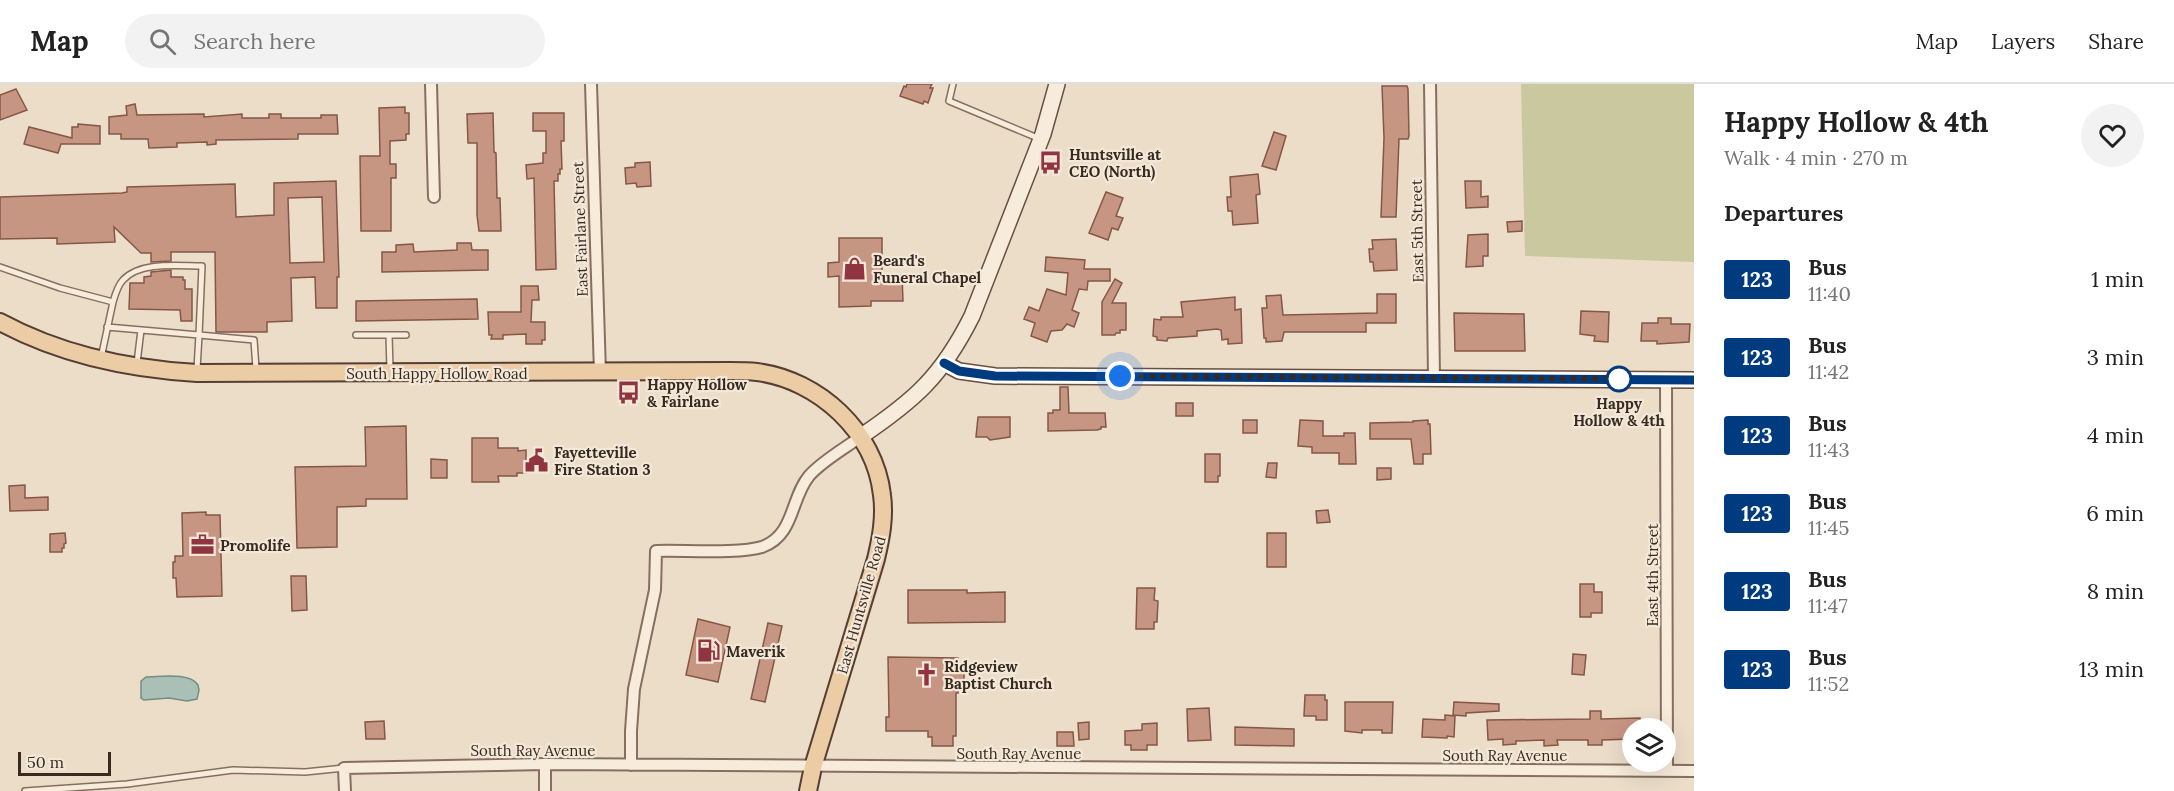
<!DOCTYPE html>
<meta charset="utf-8">
<style>
:root{--surface:#fff;--page:#f2f2f2;--text:#222;--muted:#767676;--line:#e0e0e0}
body{margin:0;font-family:Lora,serif;background:var(--page);color:var(--text);height:100vh;display:flex;flex-direction:column;font-size:22px;white-space:nowrap}
*{box-sizing:border-box;margin:0}
p{font-size:20px;color:var(--muted)}
.icon{flex:none;width:33px;height:33px;fill:none;stroke:currentColor;stroke-width:2;stroke-linecap:round;stroke-linejoin:round}
.map{position:relative;flex:1;overflow:hidden}
.details{display:flex;flex-direction:column;background:var(--surface);width:480px}
.details>*{flex:none}
.badge{padding:0 12px;border-radius:4px;font-size:21px;line-height:39px}
.fabs{position:absolute;left:1622px;top:634px;display:grid;gap:12px}
.fabs a{display:grid;place-items:center;width:54px;height:54px;border-radius:50%;background:var(--surface);box-shadow:0 6px 24px #0002;font-size:30px}
.scale{position:absolute;left:18px;bottom:15px;width:93px;box-sizing:border-box;padding-left:6px;border:3px solid #382a21;border-top:0;font-size:16px;line-height:21px;white-space:nowrap;color:#382a21;-webkit-text-stroke:4px #f3e8d8;paint-order:stroke}
.you{position:absolute;width:30px;height:30px;margin:-15px;border:4px solid #fff;border-radius:50%;background:#1a73e8;box-shadow:0 0 0 9px #1a73e833}
.map>.badge{position:absolute;translate:-50% -50%;box-shadow:0 0 0 3px #fff}
h2{padding:0 30px;font-size:22px;line-height:54px}
.round{display:grid;place-items:center;flex:none;width:63px;height:63px;border-radius:32px;background:var(--page)}
.head{display:flex;align-items:center;justify-content:space-between;height:102px;padding:0 30px}
h1{font-size:28px;font-weight:700;line-height:45px}
ul{padding:0;list-style:none}
li{display:flex;align-items:center;gap:18px;height:78px;padding:0 30px}
li div{flex:1}
li b{display:block;font-size:22px}
li em{font-style:normal}
li .badge{min-width:66px;font-weight:700;text-align:center}
header{display:flex;align-items:center;gap:36px;box-sizing:border-box;height:84px;padding:0 30px;background:var(--surface);border-bottom:2px solid var(--line)}
header strong{font-size:28px}
nav{display:flex;gap:33px;margin-inline-start:auto;font-size:21px}
.search{width:420px;height:54px;background:var(--page);display:flex;align-items:center;gap:15px;box-sizing:border-box;padding:0 21px;border-radius:33px;color:var(--muted);font-size:22px}
main{display:flex;flex:1;min-height:0}
.map>svg:first-child{display:block}
.green{fill:#c9c89e}
.water{fill:#aac0b7;stroke:#718e83;stroke-width:1.5}
.building{fill:#c79682;stroke:#845747;stroke-width:1.5;fill-rule:evenodd}
.lines{fill:none;stroke-linecap:round;stroke-linejoin:round}
.lane-casing{stroke:#876f5f;stroke-width:8}
.street-casing{stroke:#876f5f;stroke-width:14}
.secondary-casing{stroke:#695042;stroke-width:18}
.primary-casing{stroke:#553e33;stroke-width:20}
.lane{stroke:#f7ebdc;stroke-width:5}
.street{stroke:#f7ebdc;stroke-width:10}
.secondary{stroke:#f7ebdc;stroke-width:15}
.primary{stroke:#ebcca5;stroke-width:16}
.line-casing{stroke:#fff;stroke-width:14}
.line{stroke:#003b80;stroke-width:9}
.walk{stroke:#382a21;stroke-width:6;stroke-dasharray:0 10.8}
.stop-dot{fill:#fff;stroke:#003b80;stroke-width:3}
.labels{text-anchor:middle;dominant-baseline:central;stroke-width:4.5;stroke-linejoin:round;paint-order:stroke}
.poi-label{font-size:15px;font-weight:bold;fill:#382a21;stroke:#f3e8d8;text-anchor:start}
.street-label{font-size:15px;fill:#382a21;stroke:#f3e8d8}
.stop-label{font-size:15px;font-weight:bold;fill:#382a21;stroke:#f3e8d8}
</style>
<header>
<strong>Map</strong>
<div class="search"><svg class="icon" aria-label="search" viewBox="0 0 24 24"><circle cx="10" cy="10" r="6"/><path d="M15 15l6 6"/></svg>Search here</div>
<nav><a>Map</a><a>Layers</a><a>Share</a></nav>
</header>
<main>
<div class="map">
<svg width="1694" height="707" viewBox="0 0 1694 707">
<rect width="100%" height="100%" fill="#ecddc9"/>
<path class="green" d="M 1521,0 L 1694,0 L 1694,178 L 1525,172 Z"/>
<path class="water" d="M 146,593 C 160,593 190,588 198,601 L 199,606 L 197,615 L 187,617 L 169,614 L 144,616 L 141,614 L 141,597 Z"/>
<path class="building" d="M 907,0 L 932,0 L 930,4 L 933,4 L 928,19 L 924,17 L 923,20 L 900,12 L 904,2 L 906,3 Z
M 1382,2 L 1407,2 L 1408,5 L 1409,52 L 1408,55 L 1399,55 L 1396,133 L 1381,133 L 1384,54 Z
M 16,5 L 27,26 L 0,36 L 0,11 Z
M 135,20 L 137,31 L 204,30 L 204,33 L 242,30 L 242,34 L 269,34 L 269,30 L 281,30 L 281,34 L 321,34 L 321,31 L 337,31 L 338,50 L 298,50 L 298,55 L 216,56 L 216,60 L 207,61 L 207,58 L 177,59 L 177,63 L 149,64 L 148,55 L 121,55 L 121,50 L 109,50 L 109,33 L 127,31 L 126,22 Z
M 405,23 L 405,29 L 409,29 L 409,50 L 406,50 L 406,56 L 390,57 L 390,80 L 396,80 L 396,94 L 391,94 L 391,147 L 361,147 L 360,72 L 380,72 L 379,24 Z
M 493,29 L 494,68 L 496,69 L 497,114 L 500,114 L 501,147 L 479,147 L 477,131 L 477,59 L 468,59 L 467,30 Z
M 533,29 L 564,29 L 564,57 L 561,57 L 562,85 L 560,85 L 560,90 L 558,90 L 558,97 L 554,97 L 556,185 L 536,186 L 534,94 L 527,95 L 526,81 L 543,79 L 543,69 L 546,69 L 546,47 L 533,47 Z
M 78,40 L 100,42 L 100,60 L 61,60 L 58,69 L 24,60 L 29,43 L 72,54 L 72,43 L 78,43 Z
M 1274,48 L 1286,52 L 1276,86 L 1262,82 Z
M 650,78 L 651,102 L 637,103 L 636,99 L 626,100 L 625,84 L 635,83 L 635,79 Z
M 1258,90 L 1260,110 L 1256,111 L 1258,139 L 1233,141 L 1232,127 L 1228,127 L 1227,113 L 1231,113 L 1230,93 Z
M 336,97 L 339,193 L 337,193 L 337,224 L 316,224 L 315,193 L 291,194 L 292,237 L 267,238 L 267,248 L 216,248 L 215,168 L 171,168 L 171,177 L 151,178 L 151,169 L 141,169 L 114,143 L 115,158 L 57,160 L 57,154 L 0,155 L 0,113 L 122,109 L 127,108 L 127,103 L 235,100 L 236,133 L 274,131 L 274,99 ZM 322,113 L 324,178 L 290,179 L 288,114 Z
M 1465,97 L 1481,97 L 1481,113 L 1488,112 L 1488,123 L 1466,124 Z
M 1106,108 L 1123,114 L 1116,132 L 1123,134 L 1118,146 L 1112,144 L 1108,156 L 1089,149 Z
M 1522,137 L 1522,147 L 1508,148 L 1507,138 Z
M 1488,150 L 1488,172 L 1483,172 L 1483,182 L 1466,183 L 1468,151 Z
M 839,154 L 882,154 L 882,191 L 902,191 L 903,217 L 871,217 L 871,222 L 839,223 L 839,192 L 828,193 L 828,179 L 839,178 Z
M 1396,155 L 1397,186 L 1374,187 L 1373,178 L 1370,178 L 1369,165 L 1373,165 L 1372,156 Z
M 457,159 L 471,159 L 472,166 L 488,166 L 488,186 L 382,188 L 382,168 L 396,168 L 396,161 L 413,160 L 414,168 L 457,166 Z
M 1046,173 L 1085,176 L 1084,185 L 1110,185 L 1110,197 L 1088,197 L 1087,206 L 1079,205 L 1072,226 L 1079,229 L 1074,243 L 1067,240 L 1062,246 L 1051,247 L 1047,258 L 1031,252 L 1035,239 L 1024,235 L 1029,223 L 1039,227 L 1047,205 L 1066,211 L 1068,189 L 1045,187 Z
M 171,186 L 171,193 L 183,193 L 183,196 L 185,196 L 185,205 L 192,205 L 192,237 L 181,237 L 180,226 L 129,225 L 130,199 L 144,199 L 144,193 L 151,192 L 151,188 Z
M 1115,195 L 1122,199 L 1112,219 L 1126,219 L 1126,246 L 1120,246 L 1120,249 L 1116,249 L 1115,251 L 1102,251 L 1102,218 Z
M 521,202 L 538,202 L 539,216 L 532,216 L 531,238 L 545,238 L 545,256 L 542,256 L 542,260 L 526,260 L 526,250 L 503,251 L 503,255 L 491,255 L 492,251 L 489,251 L 488,228 L 521,228 Z
M 1377,210 L 1396,210 L 1396,239 L 1366,239 L 1366,248 L 1284,248 L 1282,257 L 1266,258 L 1266,254 L 1264,254 L 1262,224 L 1267,224 L 1266,212 L 1281,211 L 1283,231 L 1377,229 Z
M 1235,213 L 1235,226 L 1241,225 L 1242,259 L 1228,260 L 1228,255 L 1222,256 L 1221,246 L 1217,245 L 1197,247 L 1197,252 L 1168,254 L 1167,257 L 1157,256 L 1157,253 L 1153,252 L 1154,235 L 1161,236 L 1161,233 L 1183,233 L 1181,218 Z
M 477,215 L 478,235 L 356,237 L 356,217 Z
M 1581,227 L 1609,228 L 1608,258 L 1594,257 L 1595,252 L 1580,250 Z
M 1454,229 L 1524,230 L 1525,267 L 1455,267 Z
M 1658,234 L 1671,234 L 1671,240 L 1690,240 L 1689,258 L 1657,260 L 1657,257 L 1641,257 L 1642,239 L 1658,239 Z
M 1060,303 L 1068,303 L 1069,329 L 1105,329 L 1106,343 L 1101,343 L 1101,345 L 1097,346 L 1048,347 L 1048,329 L 1053,329 L 1053,326 L 1060,326 Z
M 1176,319 L 1193,319 L 1193,332 L 1176,332 Z
M 978,333 L 1010,333 L 1010,353 L 990,356 L 987,353 L 976,353 Z
M 1243,336 L 1257,336 L 1257,349 L 1243,349 Z
M 1300,336 L 1323,337 L 1323,352 L 1344,352 L 1344,349 L 1355,349 L 1356,380 L 1339,380 L 1339,369 L 1312,369 L 1312,363 L 1298,362 Z
M 1428,336 L 1428,340 L 1430,340 L 1431,370 L 1423,370 L 1423,380 L 1414,380 L 1411,355 L 1370,355 L 1370,339 L 1413,338 L 1413,337 Z
M 406,342 L 407,415 L 366,415 L 366,422 L 337,423 L 337,463 L 297,464 L 295,383 L 366,382 L 365,343 Z
M 472,354 L 498,354 L 498,364 L 518,364 L 518,367 L 526,366 L 526,389 L 517,389 L 517,392 L 498,392 L 499,398 L 472,398 Z
M 1205,370 L 1220,370 L 1220,392 L 1218,392 L 1218,398 L 1205,398 Z
M 431,375 L 447,376 L 447,394 L 431,394 Z
M 1268,379 L 1277,379 L 1276,394 L 1266,393 Z
M 1377,384 L 1391,384 L 1391,395 L 1377,396 Z
M 25,401 L 25,414 L 48,413 L 48,426 L 10,427 L 9,402 Z
M 1328,426 L 1330,438 L 1317,439 L 1316,427 Z
M 206,428 L 206,431 L 220,431 L 222,512 L 177,513 L 176,494 L 173,494 L 173,478 L 175,478 L 175,472 L 183,472 L 182,429 Z
M 65,449 L 66,459 L 64,460 L 64,464 L 62,464 L 62,468 L 50,468 L 50,450 Z
M 1267,449 L 1286,449 L 1286,483 L 1267,483 Z
M 291,492 L 306,492 L 307,526 L 292,527 Z
M 1580,500 L 1594,500 L 1594,508 L 1602,508 L 1602,529 L 1591,529 L 1591,533 L 1580,533 Z
M 1137,504 L 1155,504 L 1154,516 L 1158,517 L 1157,538 L 1154,538 L 1154,545 L 1136,545 Z
M 908,506 L 967,506 L 967,509 L 1005,508 L 1005,538 L 908,539 Z
M 698,535 L 730,543 L 718,598 L 686,591 Z
M 768,539 L 782,542 L 765,618 L 751,615 Z
M 1573,570 L 1586,571 L 1584,591 L 1572,590 Z
M 888,573 L 958,574 L 958,586 L 964,586 L 964,597 L 958,597 L 958,609 L 956,609 L 956,652 L 953,652 L 953,662 L 932,662 L 932,653 L 928,653 L 928,647 L 886,647 L 886,633 L 889,633 Z
M 1305,611 L 1325,611 L 1325,616 L 1327,616 L 1327,636 L 1316,636 L 1316,632 L 1304,632 Z
M 1345,618 L 1393,618 L 1392,649 L 1382,649 L 1382,646 L 1362,646 L 1362,649 L 1345,647 Z
M 1454,618 L 1499,620 L 1499,627 L 1466,629 L 1466,632 L 1453,631 Z
M 1209,624 L 1211,656 L 1188,657 L 1187,625 Z
M 1590,627 L 1601,627 L 1601,635 L 1640,634 L 1640,645 L 1632,645 L 1632,655 L 1602,656 L 1602,661 L 1588,661 L 1588,656 L 1557,656 L 1558,661 L 1544,662 L 1544,656 L 1516,657 L 1516,660 L 1503,661 L 1503,655 L 1488,656 L 1487,636 L 1590,635 Z
M 1445,631 L 1455,632 L 1454,653 L 1447,652 L 1447,654 L 1422,653 L 1423,635 L 1445,636 Z
M 384,637 L 385,655 L 366,655 L 365,638 Z
M 1089,638 L 1089,655 L 1079,656 L 1078,639 Z
M 1157,639 L 1157,661 L 1147,661 L 1147,666 L 1131,666 L 1131,661 L 1125,661 L 1125,647 L 1142,646 L 1142,640 Z
M 1235,643 L 1294,645 L 1294,662 L 1235,661 Z
M 1057,648 L 1073,648 L 1074,662 L 1057,662 Z"/>
<g class="lines">
<defs>
<path id="lane" d="M 953,0 L 949,17 L 1040,55
M 0,183 L 60,204 L 113,218 L 101,274
M 113,218 C 115,211 118,201 123,196 C 140,177 178,182 202,182 L 199,251 L 254,256 L 256,285
M 107,243 L 199,251 L 197,285
M 356,251 L 406,251
M 389,251 L 390,285
M 137,279 L 141,246
M 25,707 L 127,700 L 233,686 L 305,688 L 344,684"/>
<path id="street" d="M 431,0 L 434,113
M 591,0 L 600,289
M 1430,0 L 1434,293
M 1666,296 L 1667,686
M 545,680 L 545,707
M 631,681 L 631,647 L 634,605 L 655,506 L 656,467 C 683,466 739,470 762,463 C 795,451 790,415 809,392 C 822,377 844,365 860,353
M 345,707 L 344,684 L 545,680 L 1694,687"/>
<path id="secondary" d="M 944,279 L 959,287 L 995,292 L 1694,296
M 860,353 C 915,316 942,292 972,232 L 1043,50 L 1057,0"/>
<path id="primary" d="M 0,238 C 61,271 128,285 197,289 L 730,287 C 739,287 748,287 757,288 C 819,296 875,348 882,411 C 885,433 881,454 876,475 L 813,683 L 808,707"/>
</defs>
<use href="#lane" class="lane-casing"/>
<use href="#street" class="street-casing"/>
<use href="#secondary" class="secondary-casing"/>
<use href="#primary" class="primary-casing"/>
<use href="#lane" class="lane"/>
<use href="#street" class="street"/>
<use href="#secondary" class="secondary"/>
<use href="#primary" class="primary"/>
</g>
<g class="lines">
<defs>
<path id="line" d="M 944,279 L 959,287 L 995,292 L 1694,296"/>
</defs>
<use href="#line" class="line-casing"/>
<use href="#line" class="line"/>
<path class="walk" d="M 1120,292 L 1621,295 L 1619,295"/>
</g>
<defs>
<symbol id="bus-bare" viewBox="-9 -9 18 18"><path d="M-5-6H5V4H4V6H2V4H-2V6H-4V4H-5ZM-3.5-4V0h7V-4ZM-3.5 1.2v1.5H-2V1.2ZM2 1.2v1.5H3.5V1.2Z" fill="#913441" stroke="#f3e8d8" stroke-width="2.5" paint-order="stroke"/></symbol>
<symbol id="shop-bare" viewBox="-9 -9 18 18"><path d="M-5-2.5h2.3a2.7 3.5 0 0 1 5.4 0H5L5.5 6h-11ZM-1.5-2.5h3a1.5 2.3 0 0 0-3 0Z" fill="#913441" stroke="#f3e8d8" stroke-width="2.5" paint-order="stroke"/></symbol>
<symbol id="civic-bare" viewBox="-9 -9 18 18"><path d="M-.6-6.5H3V-4.5H.6V-3L4-1V1h2V6H-6V1h2V-1L-.6-3ZM-1.2 2.5V6h2.4V2.5Z" fill="#913441" stroke="#f3e8d8" stroke-width="2.5" paint-order="stroke"/></symbol>
<symbol id="office-bare" viewBox="-9 -9 18 18"><path d="M-6-3h4V-5.5h4V-3h4V5H-6ZM-1-4.5V-3h2v-1.5ZM-6 0V1H6V0Z" fill="#913441" stroke="#f3e8d8" stroke-width="2.5" paint-order="stroke"/></symbol>
<symbol id="fuel-bare" viewBox="-9 -9 18 18"><path d="M-5.5-6h7V0h2V4h1.3V-2.5L3-4.5l.8-.8L6-3V5H2.5V1h-1V6h-7ZM-4.2-4.7v3.2H.2V-4.7Z" fill="#913441" stroke="#f3e8d8" stroke-width="2.5" paint-order="stroke"/></symbol>
<symbol id="church-bare" viewBox="-9 -9 18 18"><path d="M-1.2-6h2.4v3.5h3.3v2.4h-3.3V6h-2.4V-.1h-3.3v-2.4h3.3Z" fill="#913441" stroke="#f3e8d8" stroke-width="2.5" paint-order="stroke"/></symbol>
</defs>
<g fill-rule="evenodd">
<use href="#bus-bare" x="1034" y="62" width="33" height="33"/>
<use href="#shop-bare" x="838" y="168" width="33" height="33"/>
<use href="#bus-bare" x="612" y="292" width="33" height="33"/>
<use href="#civic-bare" x="520" y="360" width="33" height="33"/>
<use href="#office-bare" x="186" y="444" width="33" height="33"/>
<use href="#fuel-bare" x="692" y="550" width="33" height="33"/>
<use href="#church-bare" x="910" y="574" width="33" height="33"/>
</g>
<circle class="stop-dot" cx="1619" cy="295" r="12"/>
<g class="labels">
<g class="poi-label">
<text x="1069" y="70">Huntsville at<tspan x="1069" dy="17">CEO (North)</tspan></text>
<text x="873" y="176">Beard's<tspan x="873" dy="17">Funeral Chapel</tspan></text>
<text x="647" y="300">Happy Hollow<tspan x="647" dy="17">&amp; Fairlane</tspan></text>
<text x="554" y="368">Fayetteville<tspan x="554" dy="17">Fire Station 3</tspan></text>
<text x="220" y="461">Promolife</text>
<text x="726" y="567">Maverik</text>
<text x="944" y="582">Ridgeview<tspan x="944" dy="17">Baptist Church</tspan></text>
</g>
<g class="street-label">
<text transform="translate(580 145) rotate(-92)">East Fairlane Street</text>
<text transform="translate(1417 147) rotate(-91)">East 5th Street</text>
<text x="437" y="289">South Happy Hollow Road</text>
<text transform="translate(1652 491) rotate(-90)">East 4th Street</text>
<text transform="translate(861 521) rotate(-74)">East Huntsville Road</text>
<text x="533" y="666">South Ray Avenue</text>
<text x="1019" y="669">South Ray Avenue</text>
<text x="1505" y="671">South Ray Avenue</text>
</g>
<g class="stop-label">
<text x="1619" y="319">Happy<tspan x="1619" dy="17">Hollow &amp; 4th</tspan></text>
</g>
</g>
</svg>
<div class="fabs">
<a><svg class="icon" aria-label="layers" viewBox="0 0 24 24"><path d="M12 4l9 5-9 5-9-5zM3 14l9 5 9-5"/></svg></a>
</div>
<div class="scale">50 m</div>
<div class="you" style="left:1120px;top:292px"></div>
</div>
<section class="details">
<div class="head"><div><h1>Happy Hollow &amp; 4th</h1><p>Walk · 4 min · 270 m</p></div><a class="round"><svg class="icon" aria-label="heart" viewBox="0 0 24 24"><path d="M12 20l-8-8c-3-5 5-10 8-4 3-6 11-1 8 4z"/></svg></a></div>
<h2>Departures</h2>
<ul>
<li><span class="badge" style="background:#003b80;color:#fff">123</span><div><b>Bus</b><p>11:40</p></div><em>1 min</em></li>
<li><span class="badge" style="background:#003b80;color:#fff">123</span><div><b>Bus</b><p>11:42</p></div><em>3 min</em></li>
<li><span class="badge" style="background:#003b80;color:#fff">123</span><div><b>Bus</b><p>11:43</p></div><em>4 min</em></li>
<li><span class="badge" style="background:#003b80;color:#fff">123</span><div><b>Bus</b><p>11:45</p></div><em>6 min</em></li>
<li><span class="badge" style="background:#003b80;color:#fff">123</span><div><b>Bus</b><p>11:47</p></div><em>8 min</em></li>
<li><span class="badge" style="background:#003b80;color:#fff">123</span><div><b>Bus</b><p>11:52</p></div><em>13 min</em></li>
</ul>
</section>
</main>
